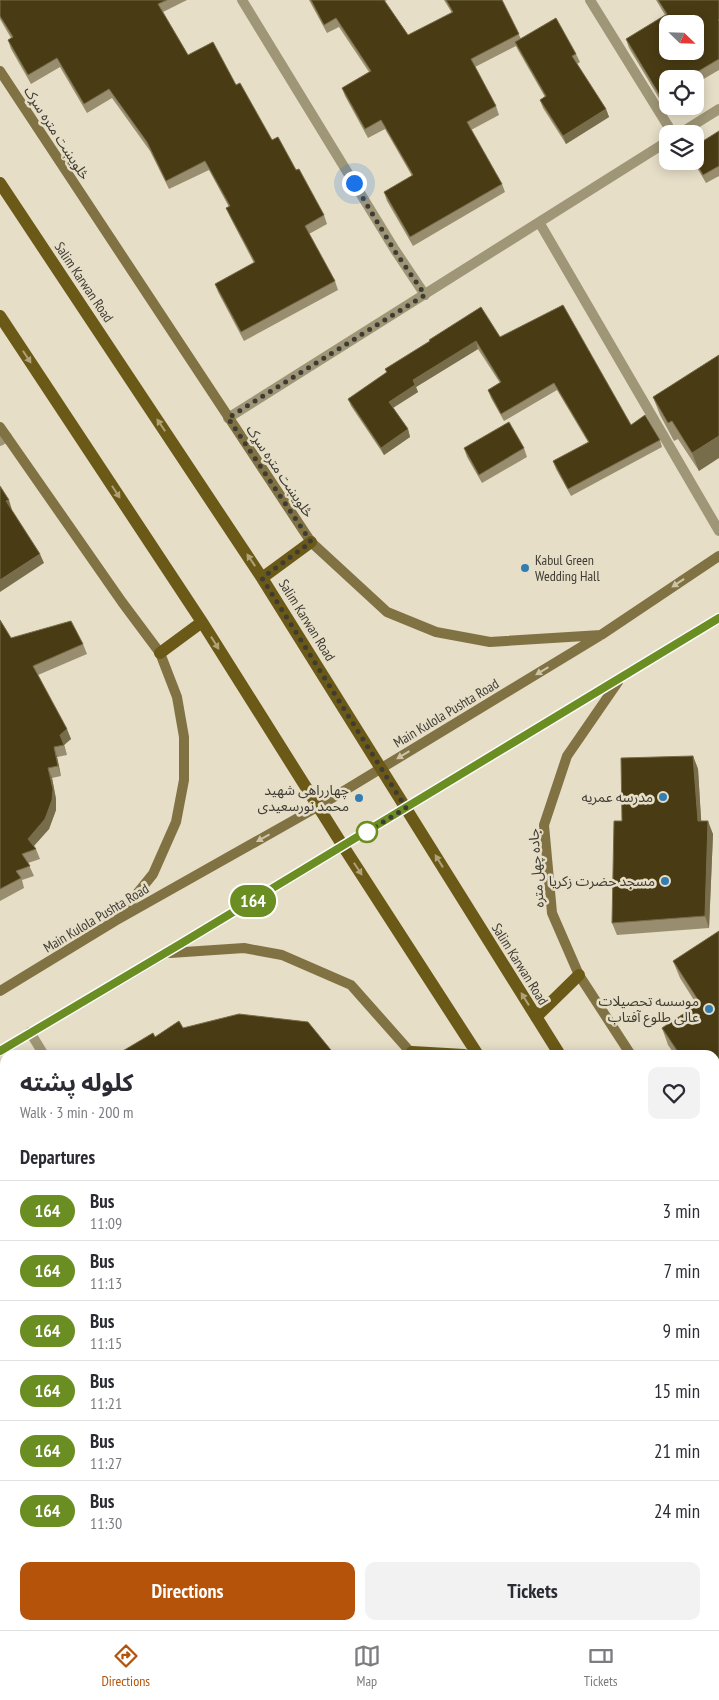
<!DOCTYPE html>
<meta charset="utf-8">
<style>
:root{--surface:#fff;--page:#f2f2f3;--text:#2b2b33;--muted:#7c7c81;--line:#e1e1e2;--accent:#b45309}
body{margin:0;font-family:"PT Sans Narrow","Noto Sans Arabic",sans-serif;background:var(--page);color:var(--text);height:100vh;display:flex;flex-direction:column;font-size:19px;white-space:nowrap}
*{box-sizing:border-box;margin:0}
p{font-size:16px;color:var(--muted)}
.icon{flex:none;width:28px;height:28px;fill:none;stroke:currentColor;stroke-width:2;stroke-linecap:round;stroke-linejoin:round}
.map{position:relative;flex:1;overflow:hidden}
.drawer{position:absolute;left:0px;top:1050px;width:720px;height:580px;display:flex;flex-direction:column;background:var(--surface);border-radius:15px 15px 0 0;box-shadow:0 2px 12px #0003}
.drawer>*{flex:none}
.badge{padding:0 10px;border-radius:16px;font-size:18px;line-height:32px}
.needle{width:32px;rotate:113deg}
.tools{position:absolute;left:659px;top:15px;display:grid;gap:10px}
.tools a{display:grid;place-items:center;width:45px;height:45px;border-radius:10px;background:var(--surface);box-shadow:0 2px 12px #0003;font-size:25px}
.you{position:absolute;width:25px;height:25px;margin:-12px;border:4px solid #fff;border-radius:50%;background:#1a73e8;box-shadow:0 0 0 8px #1a73e833}
.map>.badge{position:absolute;translate:-50% -50%;box-shadow:0 0 0 2px #fff}
h2{padding:0 20px;font-size:19px;line-height:45px}
.round{display:grid;place-items:center;flex:none;width:52px;height:52px;border-radius:10px;background:var(--page)}
.headline{display:flex;align-items:center;justify-content:space-between;height:85px;padding:0 20px}
h1{font-size:24px;font-weight:700;line-height:38px}
.button{display:flex;gap:10px;margin-top:auto;padding:10px 20px}
.button a{flex:1;height:58px;border-radius:10px;background:var(--accent);color:#fff;font-size:20px;font-weight:700;line-height:58px;text-align:center}
.button a+a{background:var(--page);color:var(--text)}
ul{padding:0;list-style:none}
li{display:flex;align-items:center;gap:15px;height:60px;padding:0 20px;border-top:1px solid var(--line)}
li div{flex:1}
li b{display:block;font-size:19px}
li em{font-style:normal}
li .badge{min-width:55px;font-weight:700;text-align:center}
.tabs{display:flex;justify-content:space-around;align-items:center;height:70px;border-top:1px solid var(--line);background:var(--surface);font-size:14px;color:var(--muted)}
.tabs a{display:grid;justify-items:center;gap:2px}
.tabs .active{color:var(--accent)}
.map>svg:first-child{display:block}
.lines{fill:none;stroke-linecap:round;stroke-linejoin:round}
.lane{stroke:#9f9677;stroke-width:10}
.street{stroke:#9f9677;stroke-width:10}
.secondary{stroke:#817243;stroke-width:10}
.primary{stroke:#6b5917;stroke-width:12}
.wall{fill:#988d6e}
.shaded-wall{fill:#786d4a}
.building{fill:#493c14;stroke:#786d4a;fill-rule:evenodd}
.oneway{fill:#afa278}
.oneway2{fill:#cdc3a6}
.line-casing{stroke:#fff;stroke-width:11}
.line{stroke:#6b8e23;stroke-width:8}
.walk{stroke:#3f3c33;stroke-width:5;stroke-dasharray:0 9}
.poi-dot{fill:#337db0;stroke:#e6dec7;stroke-width:2}
.stop-dot{fill:#fff;stroke:#6b8e23;stroke-width:2.5}
.labels{text-anchor:middle;dominant-baseline:central;stroke-width:5;stroke-linejoin:round;paint-order:stroke}
.street-label{font-size:14px;fill:#3f3c33;stroke:#e6dec7}
.poi-label{font-size:14px;fill:#3f3c33;stroke:#e6dec7;text-anchor:end}
</style>
<div class="map">
<svg width="719" height="1630" viewBox="0 0 719 1630">
<rect width="100%" height="100%" fill="#e6dec7"/>
<g class="lines">
<path class="lane" d="M 377,1625 L 379,1630"/>
<path class="street" d="M 242,0 L 395,250 L 425,295
M 590,0 L 673,134
M 679,134 L 719,109
M 539,222 L 719,531
M 228,418 L 668,141
M 0,441 L 7,437
M 30,1032 L 44,1055
M 0,1553 L 5,1563
M 34,1625 L 37,1630
M 153,1630 L 165,1625"/>
<path class="secondary" d="M 0,71 L 311,542 L 387,612 L 436,632 L 490,642 L 601,635
M 0,427 L 122,602 L 160,653 L 177,697 L 184,737 L 184,780 L 176,822 L 153,874 L 119,916
M 618,682 L 567,756 L 544,825 L 552,913 L 579,975 L 631,1055
M 170,953 L 244,948 L 282,955 L 351,985 L 413,1055
M 0,991 L 115,921 L 319,806 L 601,635 L 719,556
M 0,1051 L 166,953 L 719,618
M 715,1183 L 719,1189
M 715,1518 L 719,1524"/>
<path class="primary" d="M 0,183 L 262,578 L 560,1055
M 0,316 L 202,622 L 343,846 L 478,1055
M 262,578 L 311,542
M 160,653 L 202,622
M 536,1017 L 579,975
M 412,1052 L 464,1055
M 715,1291 L 719,1297
M 715,1420 L 719,1426"/>
</g>
<path class="wall" d="M 0,0 L 187,0 L 163,12 L 188,55 L 236,85 L 272,140 L 296,170 L 324,215 L 327,224 L 309,234 L 335,281 L 338,290 L 244,341 L 218,292 L 215,284 L 254,263 L 230,217 L 226,208 L 229,207 L 209,170 L 169,189 L 150,151 L 112,98 L 87,113 L 60,67 L 31,84 L 11,49 L 8,40 L 11,38 L 0,19 Z
M 309,0 L 387,0 L 385,1 L 408,35 L 452,13 L 444,0 L 502,0 L 521,39 L 576,54 L 580,62 L 577,64 L 606,109 L 609,117 L 566,144 L 543,108 L 540,100 L 545,97 L 518,50 L 516,46 L 475,67 L 496,106 L 499,115 L 471,130 L 502,184 L 505,192 L 413,246 L 387,201 L 384,192 L 412,176 L 385,129 L 368,138 L 345,96 L 342,88 L 369,72 L 339,27 L 327,33 Z
M 656,0 L 719,0 L 719,70 L 695,84 L 695,79 L 668,79 L 668,100 L 662,103 L 629,48 L 626,39 L 665,15 Z
M 719,131 L 719,176 L 706,183 L 693,161 L 695,161 Z
M 500,337 L 631,425 L 660,440 L 662,447 L 571,496 L 556,469 L 553,461 L 588,442 L 557,390 L 504,421 L 491,398 L 488,390 L 500,383 L 478,349 L 416,387 L 418,392 L 393,408 L 408,429 L 410,437 L 384,455 L 351,406 L 348,399 L 387,373 L 385,369 L 430,342 Z
M 719,355 L 699,471 L 678,439 L 674,441 L 660,415 L 653,397 Z
M 464,448 L 524,448 L 527,457 L 482,483 L 467,457 Z
M 0,620 L 11,638 L 83,644 L 87,654 L 38,675 L 71,739 L 64,745 L 67,755 L 57,757 L 61,776 L 52,778 L 56,799 L 56,810 L 49,829 L 34,846 L 36,849 L 40,859 L 28,863 L 34,876 L 22,880 L 24,888 L 0,901 Z
M 693,756 L 698,769 L 701,821 L 713,834 L 709,928 L 617,935 L 612,923 L 622,821 Z
M 719,931 L 719,1120 L 715,1114 L 715,1055 L 675,1055 L 668,1045 L 662,1028 L 697,1005 L 680,978 L 673,961 Z
M 5,1117 L 5,1292 L 0,1283 L 0,1121 Z
M 5,1625 L 34,1626 L 36,1625 L 118,1625 L 107,1630 L 0,1630 Z
M 615,1625 L 635,1625 L 619,1630 L 617,1630 Z"/>
<path class="shaded-wall" d="M 606,109 L 609,117 L 566,144 L 563,136 Z
M 476,341 L 478,349 L 416,387 L 418,392 L 391,409 L 389,402 L 413,380 Z
M 408,429 L 410,437 L 384,455 L 381,448 Z
M 719,436 L 719,458 L 699,471 L 692,453 Z
M 9,500 L 12,510 L 10,511 L 6,501 Z
M 40,554 L 44,563 L 0,592 L 0,580 Z
M 67,729 L 71,739 L 64,745 L 67,755 L 60,735 Z
M 54,747 L 57,757 L 61,776 L 58,766 Z
M 693,756 L 698,769 L 702,834 L 698,821 Z
M 48,768 L 52,778 L 56,799 L 56,810 L 49,829 L 31,849 L 28,839 Z
M 708,821 L 713,834 L 709,928 L 705,916 Z"/>
<path class="building" d="M 0,0 L 167,0 L 158,4 L 188,55 L 213,42 L 236,85 L 240,83 L 272,140 L 278,137 L 296,170 L 299,169 L 324,215 L 305,226 L 335,281 L 241,332 L 215,284 L 255,262 L 226,208 L 230,206 L 205,161 L 166,181 L 147,142 L 109,89 L 84,104 L 57,58 L 28,75 L 8,40 L 13,37 L 0,16 Z
M 311,0 L 384,0 L 408,35 L 453,12 L 446,0 L 502,0 L 519,34 L 471,59 L 496,106 L 467,122 L 502,184 L 410,237 L 384,192 L 413,175 L 381,120 L 365,129 L 342,88 L 371,71 L 336,18 L 324,25 Z
M 658,0 L 719,0 L 719,19 L 718,20 L 719,21 L 719,59 L 685,79 L 668,79 L 668,89 L 659,94 L 626,39 L 667,14 ZM 668,24 L 695,24 L 695,51 L 668,51 Z
M 556,18 L 576,54 L 572,56 L 606,109 L 563,136 L 540,100 L 546,96 L 515,42 Z
M 719,131 L 719,166 L 703,175 L 695,161 L 695,146 Z
M 563,305 L 631,425 L 645,415 L 660,440 L 568,489 L 553,461 L 589,442 L 554,383 L 501,414 L 488,390 L 501,382 L 476,341 L 413,380 L 415,385 L 389,402 L 408,429 L 381,448 L 348,399 L 387,372 L 385,369 L 430,341 L 429,340 L 481,307 L 500,337 Z
M 719,355 L 719,436 L 692,453 L 672,421 L 668,423 L 653,397 Z
M 509,422 L 524,448 L 479,475 L 464,448 Z
M 0,486 L 9,500 L 6,501 L 40,554 L 0,580 Z
M 0,620 L 11,638 L 71,621 L 83,644 L 33,666 L 67,729 L 60,735 L 64,745 L 54,747 L 58,766 L 48,768 L 53,789 L 52,800 L 45,819 L 28,839 L 36,849 L 22,854 L 30,866 L 16,871 L 21,878 L 0,889 Z
M 693,756 L 698,821 L 708,821 L 705,916 L 612,923 L 614,821 L 622,821 L 621,758 Z
M 719,931 L 719,1112 L 715,1106 L 715,1055 L 680,1055 L 662,1028 L 700,1003 L 673,961 Z
M 239,1014 L 308,1022 L 335,1055 L 116,1055 L 153,1033 L 155,1037 L 179,1021 L 183,1028 Z
M 5,1117 L 5,1288 L 0,1280 L 0,1121 Z
M 5,1582 L 5,1625 L 31,1625 L 34,1626 L 36,1625 L 92,1625 L 81,1630 L 0,1630 L 0,1584 Z
M 208,1625 L 230,1625 L 232,1630 L 193,1630 Z
M 427,1625 L 524,1625 L 526,1630 L 416,1630 Z
M 644,1625 L 683,1625 L 685,1630 L 644,1630 Z"/>
<defs><path id="oneway-solid" d="M-6-.8H1V-3.2L6.5 0L1 3.2V.8H-6Z" transform="scale(1.25)"/></defs>
<g class="oneway">
<use href="#oneway-solid" transform="translate(27 357) rotate(57)"/>
<use href="#oneway-solid" transform="translate(161 425) rotate(-124)"/>
<use href="#oneway-solid" transform="translate(116 492) rotate(57)"/>
<use href="#oneway-solid" transform="translate(251 560) rotate(-124)"/>
<use href="#oneway-solid" transform="translate(215 643) rotate(58)"/>
<use href="#oneway-solid" transform="translate(439 861) rotate(-122)"/>
<use href="#oneway-solid" transform="translate(358 869) rotate(57)"/>
<use href="#oneway-solid" transform="translate(525 999) rotate(-122)"/>
</g>
<g class="oneway2">
<use href="#oneway-solid" transform="translate(678 583) rotate(146)"/>
<use href="#oneway-solid" transform="translate(542 671) rotate(149)"/>
<use href="#oneway-solid" transform="translate(403 755) rotate(149)"/>
<use href="#oneway-solid" transform="translate(263 838) rotate(151)"/>
</g>
<g class="lines">
<defs>
<path id="line" d="M 0,1051 L 182,943 L 719,618"/>
</defs>
<use href="#line" class="line-casing"/>
<use href="#line" class="line"/>
<path class="walk" d="M 354,183 L 394,250 L 425,295 L 228,418 L 311,542 L 262,578 L 406,808 L 367,832"/>
</g>
<g class="poi-dot">
<circle cx="525" cy="568" r="5"/>
<circle cx="663" cy="797" r="5"/>
<circle cx="359" cy="798" r="5"/>
<circle cx="665" cy="881" r="5"/>
<circle cx="709" cy="1009" r="5"/>
</g>
<circle class="stop-dot" cx="367" cy="832" r="10"/>
<g class="labels">
<g class="street-label">
<text transform="translate(57 133) rotate(57)">څلویښت متره سړک</text>
<text transform="translate(84 282) rotate(56)">Salim Karwan Road</text>
<text transform="translate(280 471) rotate(56)">څلویښت متره سړک</text>
<text transform="translate(307 620) rotate(58)">Salim Karwan Road</text>
<text transform="translate(446 713) rotate(-31)">Main Kulola Pushta Road</text>
<text transform="translate(536 868) rotate(-94)">جاده چهل متره</text>
<text transform="translate(96 918) rotate(-31)">Main Kulola Pushta Road</text>
<text transform="translate(520 964) rotate(58)">Salim Karwan Road</text>
</g>
<g class="poi-label">
<text x="535" y="560" text-anchor="start">Kabul Green<tspan x="535" dy="16">Wedding Hall</tspan></text>
<text x="349" y="790">چهارراهی شهید<tspan x="349" dy="16">محمد نورسعیدی</tspan></text>
<text x="653" y="797">مدرسه عمریه</text>
<text x="655" y="881">مسجد حضرت زکریا</text>
<text x="699" y="1001">موسسه تحصیلات<tspan x="699" dy="16">عالی طلوع آفتاب</tspan></text>
</g>
</g>
</svg>
<div class="tools">
<a><svg class="needle" viewBox="-14 -14 28 28"><path d="M0-13l5 13h-10z" fill="#e53935"/><path d="M0 13l5-13h-10z" fill="#7c7c81"/></svg></a>
<a><svg class="icon" aria-label="locate" viewBox="0 0 24 24"><circle cx="12" cy="12" r="6"/><path d="M12 2v4M12 18v4M2 12h4M18 12h4"/></svg></a>
<a><svg class="icon" aria-label="layers" viewBox="0 0 24 24"><path d="M12 4l9 5-9 5-9-5zM3 14l9 5 9-5"/></svg></a>
</div>
<div class="you" style="left:354px;top:183px"></div>
<b class="badge" style="left:253px;top:901px;background:#6b8e23;color:#fff">164</b>
<section class="drawer">
<div class="headline"><div><h1>کلوله پشته</h1><p>Walk · 3 min · 200 m</p></div><a class="round"><svg class="icon" aria-label="heart" viewBox="0 0 24 24"><path d="M12 20l-8-8c-3-5 5-10 8-4 3-6 11-1 8 4z"/></svg></a></div>
<h2>Departures</h2>
<ul>
<li><span class="badge" style="background:#6b8e23;color:#fff">164</span><div><b>Bus</b><p>11:09</p></div><em>3 min</em></li>
<li><span class="badge" style="background:#6b8e23;color:#fff">164</span><div><b>Bus</b><p>11:13</p></div><em>7 min</em></li>
<li><span class="badge" style="background:#6b8e23;color:#fff">164</span><div><b>Bus</b><p>11:15</p></div><em>9 min</em></li>
<li><span class="badge" style="background:#6b8e23;color:#fff">164</span><div><b>Bus</b><p>11:21</p></div><em>15 min</em></li>
<li><span class="badge" style="background:#6b8e23;color:#fff">164</span><div><b>Bus</b><p>11:27</p></div><em>21 min</em></li>
<li><span class="badge" style="background:#6b8e23;color:#fff">164</span><div><b>Bus</b><p>11:30</p></div><em>24 min</em></li>
</ul>
<div class="button"><a>Directions</a><a>Tickets</a></div>
</section>
</div>
<nav class="tabs">
<a class="active"><svg class="icon" aria-label="directions" viewBox="0 0 24 24"><path d="M12 3l9 9-9 9-9-9zM9 14v-3h6M13 9l2 2-2 2"/></svg>Directions</a>
<a><svg class="icon" aria-label="map" viewBox="0 0 24 24"><path d="M3 6l6-2 6 2 6-2v14l-6 2-6-2-6 2zM9 4v14M15 6v14"/></svg>Map</a>
<a><svg class="icon" aria-label="tickets" viewBox="0 0 24 24"><path d="M3 7h18v10H3zM15 7v10"/></svg>Tickets</a>
</nav>
